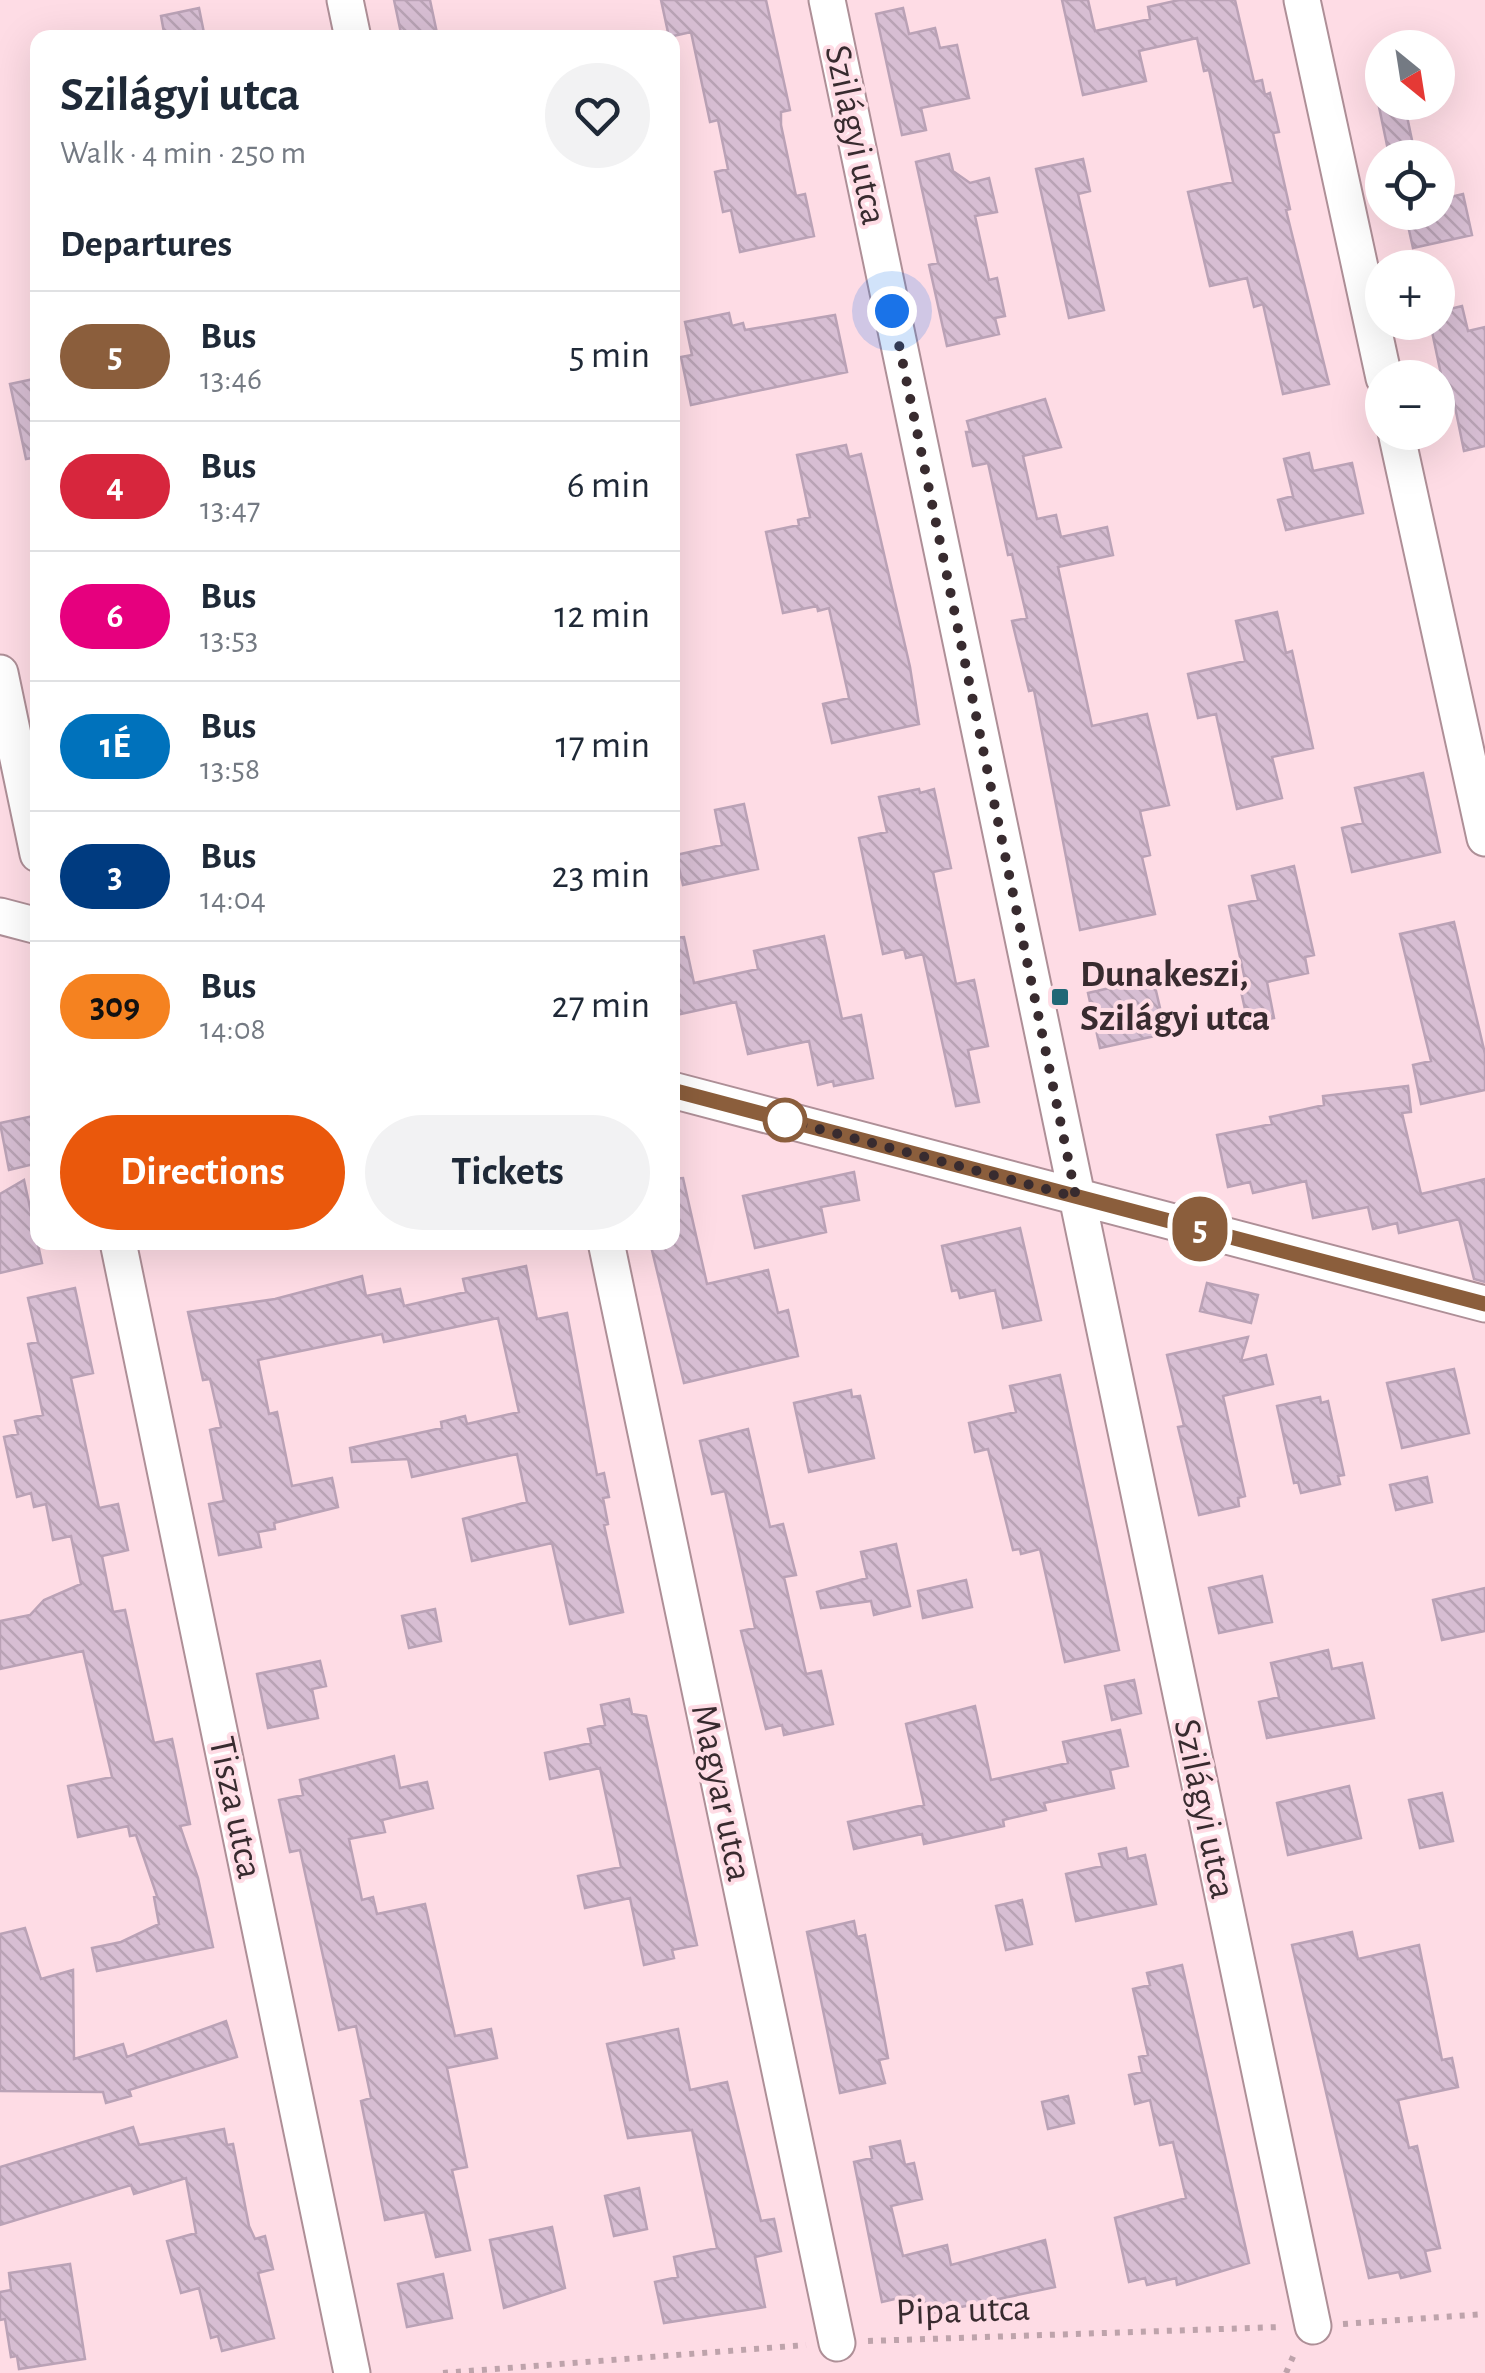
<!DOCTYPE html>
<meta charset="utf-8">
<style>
:root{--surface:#fff;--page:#f2f2f3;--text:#1f2937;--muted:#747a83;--line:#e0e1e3;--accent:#ea580c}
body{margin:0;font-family:"Alegreya Sans",sans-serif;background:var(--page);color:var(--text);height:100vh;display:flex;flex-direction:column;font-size:38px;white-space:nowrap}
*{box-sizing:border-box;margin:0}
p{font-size:32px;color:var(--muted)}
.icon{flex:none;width:55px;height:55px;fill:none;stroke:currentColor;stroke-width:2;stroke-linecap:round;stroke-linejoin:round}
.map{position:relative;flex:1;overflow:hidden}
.sheet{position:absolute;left:30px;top:30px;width:650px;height:1220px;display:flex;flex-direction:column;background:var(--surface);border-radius:20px;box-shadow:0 10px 40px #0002}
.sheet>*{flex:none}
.badge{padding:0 20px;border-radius:32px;font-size:35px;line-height:65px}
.needle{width:65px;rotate:150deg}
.fabs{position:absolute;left:1365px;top:30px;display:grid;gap:20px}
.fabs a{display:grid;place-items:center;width:90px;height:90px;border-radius:50%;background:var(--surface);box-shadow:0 10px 40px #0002;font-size:50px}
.you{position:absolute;width:50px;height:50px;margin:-25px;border:8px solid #fff;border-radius:50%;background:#1a73e8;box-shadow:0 0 0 15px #1a73e833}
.map>.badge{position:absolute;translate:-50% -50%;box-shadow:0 0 0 5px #fff}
h2{padding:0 30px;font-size:38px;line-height:90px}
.round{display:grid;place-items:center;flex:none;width:105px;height:105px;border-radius:52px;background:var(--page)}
.headline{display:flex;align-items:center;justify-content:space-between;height:170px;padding:0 30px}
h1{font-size:48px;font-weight:700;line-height:75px}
.primary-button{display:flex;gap:20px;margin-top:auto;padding:20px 30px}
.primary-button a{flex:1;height:115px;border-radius:60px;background:var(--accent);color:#fff;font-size:40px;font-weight:700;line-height:115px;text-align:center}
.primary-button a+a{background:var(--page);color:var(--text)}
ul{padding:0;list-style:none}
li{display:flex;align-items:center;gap:30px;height:130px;padding:0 30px;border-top:2px solid var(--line)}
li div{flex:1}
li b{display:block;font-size:38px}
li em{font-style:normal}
li .badge{min-width:110px;font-weight:700;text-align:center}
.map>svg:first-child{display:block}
.building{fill:url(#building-back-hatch);stroke:#baa2b6;stroke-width:2.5}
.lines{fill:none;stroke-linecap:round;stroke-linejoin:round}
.street-casing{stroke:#ae8f97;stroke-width:39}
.path{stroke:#bea3ab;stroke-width:6;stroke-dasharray:5 8;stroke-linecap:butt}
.street{stroke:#fff;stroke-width:35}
.line-casing{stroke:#fff;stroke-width:22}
.line{stroke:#8b5e3c;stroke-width:15}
.walk{stroke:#382b2f;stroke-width:10;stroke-dasharray:0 18}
.poi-dot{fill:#206776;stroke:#fedce5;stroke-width:4}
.stop-dot{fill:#fff;stroke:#8b5e3c;stroke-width:5}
.labels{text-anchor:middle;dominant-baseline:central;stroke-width:8;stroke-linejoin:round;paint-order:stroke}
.street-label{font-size:38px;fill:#382b2f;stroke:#fedce5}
.poi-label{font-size:38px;font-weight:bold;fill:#382b2f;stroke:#fedce5;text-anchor:start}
</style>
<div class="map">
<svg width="1485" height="2373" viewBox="0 0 1485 2373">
<defs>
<pattern id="building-back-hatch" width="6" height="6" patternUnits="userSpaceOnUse" patternTransform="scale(2.5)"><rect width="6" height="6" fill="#d7bed3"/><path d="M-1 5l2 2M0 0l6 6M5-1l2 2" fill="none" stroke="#b9a3b5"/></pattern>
</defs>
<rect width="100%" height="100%" fill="#fedce5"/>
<path class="building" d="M 394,0 L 430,0 L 438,38 L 402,38 Z
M 661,0 L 766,0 L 790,110 L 781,112 L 781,125 L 796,196 L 805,194 L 814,236 L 740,252 L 731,210 L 723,212 L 715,172 L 728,169 L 718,120 L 710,122 L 691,32 L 669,37 Z
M 1062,0 L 1088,0 L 1095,31 L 1150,19 L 1148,7 L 1179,0 L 1235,0 L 1254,82 L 1262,80 L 1265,95 L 1270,93 L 1279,132 L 1273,133 L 1290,209 L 1286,210 L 1329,384 L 1283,394 L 1263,304 L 1254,307 L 1247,278 L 1210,286 L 1188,192 L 1233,182 L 1209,70 L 1204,71 L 1197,38 L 1139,51 L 1146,81 L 1083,95 Z
M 199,8 L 205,38 L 165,38 L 161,16 Z
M 903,8 L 909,34 L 935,28 L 940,48 L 957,45 L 969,98 L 921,108 L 926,130 L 902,135 L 876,14 Z
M 1378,102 L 1404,102 L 1413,145 L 1388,150 Z
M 949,154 L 953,171 L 970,183 L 989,178 L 997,212 L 975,216 L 989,280 L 997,278 L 1005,316 L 995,318 L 999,334 L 947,346 L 929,265 L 938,263 L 916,162 Z
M 1083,159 L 1090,191 L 1078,194 L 1104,310 L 1069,318 L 1036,169 Z
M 1463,194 L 1472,235 L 1413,248 L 1405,212 L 1438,212 L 1438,200 Z
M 1462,306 L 1468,331 L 1485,327 L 1485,446 L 1464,451 L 1453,397 L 1446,398 L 1430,322 L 1438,322 L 1438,312 Z
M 729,313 L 732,326 L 743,323 L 745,330 L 835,315 L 847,372 L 691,405 L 681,357 L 692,355 L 685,322 Z
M 38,378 L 38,457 L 26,459 L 10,384 Z
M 1045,399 L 1061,447 L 1023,456 L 1037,519 L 1056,515 L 1061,537 L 1107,527 L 1113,555 L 1058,567 L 1092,726 L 1147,714 L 1169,805 L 1140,811 L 1150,855 L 1142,857 L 1155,914 L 1080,930 L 1034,690 L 1029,691 L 1012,621 L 1027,618 L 1012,554 L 1008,555 L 988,463 L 973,466 L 966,432 L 970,432 L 967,421 Z
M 846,445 L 849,457 L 861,454 L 910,667 L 919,724 L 832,743 L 823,704 L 849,698 L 829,608 L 818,611 L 817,606 L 783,613 L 766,532 L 799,525 L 798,520 L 810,517 L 797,455 Z
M 1309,453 L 1313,471 L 1352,463 L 1363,513 L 1286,530 L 1278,500 L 1293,496 L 1284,459 Z
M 1277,612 L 1286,653 L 1292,651 L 1313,748 L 1272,757 L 1282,798 L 1237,809 L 1216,714 L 1198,718 L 1188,674 L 1245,661 L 1236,621 Z
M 1423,773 L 1440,852 L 1352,872 L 1342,828 L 1363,823 L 1355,788 Z
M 919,789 L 920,793 L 934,789 L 951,868 L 933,872 L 956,984 L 974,980 L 988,1046 L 968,1050 L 979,1102 L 956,1106 L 923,954 L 906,958 L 904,949 L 883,954 L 859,838 L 887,832 L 879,797 Z
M 744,804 L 758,869 L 683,885 L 676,855 L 722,845 L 715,810 Z
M 1294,866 L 1314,955 L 1305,957 L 1308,973 L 1267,982 L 1274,1018 L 1248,1023 L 1239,982 L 1245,980 L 1229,906 L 1258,900 L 1252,876 Z
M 1454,922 L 1485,1054 L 1485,1090 L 1421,1104 L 1413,1065 L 1431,1061 L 1400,934 Z
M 824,936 L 842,1019 L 861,1015 L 873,1078 L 834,1086 L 833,1081 L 818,1085 L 809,1041 L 748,1054 L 736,1002 L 672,1016 L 672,938 L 684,937 L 694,983 L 758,969 L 754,951 Z
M 1153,978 L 1164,1025 L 1153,1028 L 1155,1036 L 1100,1048 L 1088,993 Z
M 1408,1086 L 1411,1112 L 1402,1113 L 1421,1194 L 1485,1179 L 1485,1282 L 1474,1279 L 1459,1219 L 1399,1233 L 1397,1223 L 1373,1229 L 1368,1207 L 1313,1218 L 1306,1181 L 1253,1193 L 1250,1182 L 1228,1187 L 1217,1135 L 1272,1124 L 1270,1117 L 1324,1105 L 1323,1096 Z
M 38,1115 L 38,1163 L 9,1170 L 0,1123 Z
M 854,1172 L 859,1200 L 821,1207 L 826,1232 L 755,1248 L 743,1196 Z
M 683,1178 L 707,1284 L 768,1270 L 778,1313 L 788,1310 L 798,1356 L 684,1383 L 650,1242 L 672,1242 L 672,1179 Z
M 24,1180 L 42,1263 L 0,1273 L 0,1194 Z
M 1020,1228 L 1041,1320 L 1003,1328 L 995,1290 L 960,1298 L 958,1290 L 952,1291 L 942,1246 Z
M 526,1266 L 537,1319 L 567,1313 L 597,1475 L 604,1473 L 609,1497 L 603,1498 L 608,1524 L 604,1525 L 623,1612 L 570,1624 L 552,1543 L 472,1561 L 463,1519 L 527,1502 L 517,1454 L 412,1477 L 408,1459 L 352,1462 L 350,1448 L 442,1428 L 441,1422 L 465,1416 L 467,1424 L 519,1412 L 498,1318 L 384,1342 L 382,1334 L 258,1360 L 269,1414 L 277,1412 L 292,1486 L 332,1478 L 338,1507 L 274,1523 L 275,1529 L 258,1532 L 261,1547 L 219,1555 L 209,1504 L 224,1501 L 210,1430 L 221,1427 L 210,1379 L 203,1380 L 188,1312 L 275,1299 L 362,1276 L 366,1296 L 400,1289 L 404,1306 L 466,1292 L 463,1279 Z
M 1207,1283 L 1258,1295 L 1251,1323 L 1200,1311 Z
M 75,1288 L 93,1373 L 71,1378 L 99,1508 L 118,1504 L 128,1550 L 102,1556 L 113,1612 L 125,1610 L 154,1743 L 172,1739 L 190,1824 L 180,1826 L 198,1878 L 213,1947 L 97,1971 L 92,1948 L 121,1942 L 159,1924 L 154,1897 L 157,1896 L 136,1835 L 130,1836 L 128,1826 L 78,1837 L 68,1786 L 112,1777 L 83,1651 L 0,1669 L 0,1621 L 30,1615 L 44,1600 L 81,1584 L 71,1536 L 53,1540 L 46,1504 L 34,1507 L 31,1493 L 17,1497 L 4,1437 L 18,1434 L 15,1421 L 43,1415 L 28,1344 L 38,1342 L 28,1298 Z
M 1248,1337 L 1241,1361 L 1266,1355 L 1273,1384 L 1223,1396 L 1245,1496 L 1238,1498 L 1239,1506 L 1199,1515 L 1178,1427 L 1184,1426 L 1167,1355 Z
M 1454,1369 L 1469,1433 L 1402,1448 L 1387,1383 Z
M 1060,1375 L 1119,1650 L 1065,1662 L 1040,1549 L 1021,1554 L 1020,1549 L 1013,1550 L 988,1449 L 975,1452 L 969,1423 L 1016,1412 L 1010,1386 Z
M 851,1390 L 852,1397 L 860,1396 L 874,1458 L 809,1472 L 794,1403 Z
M 1320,1397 L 1321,1403 L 1328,1401 L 1344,1475 L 1338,1476 L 1340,1484 L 1301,1493 L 1298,1482 L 1294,1483 L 1277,1406 Z
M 748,1429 L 770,1527 L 783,1524 L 796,1575 L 784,1577 L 806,1674 L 821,1671 L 833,1724 L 784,1735 L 782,1725 L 766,1729 L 741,1631 L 755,1628 L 725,1491 L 712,1494 L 700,1441 Z
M 1427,1477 L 1432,1502 L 1396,1510 L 1390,1485 Z
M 896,1544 L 910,1606 L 874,1615 L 871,1601 L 821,1608 L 817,1592 L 867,1578 L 861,1552 Z
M 1262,1576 L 1272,1622 L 1219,1633 L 1209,1588 Z
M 966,1580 L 972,1607 L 923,1618 L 918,1591 Z
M 1485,1588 L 1485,1631 L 1442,1640 L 1433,1600 Z
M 435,1609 L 441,1641 L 409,1648 L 402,1616 Z
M 1328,1650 L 1332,1669 L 1362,1663 L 1374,1718 L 1267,1738 L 1259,1702 L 1279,1697 L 1271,1663 Z
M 320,1661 L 326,1686 L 312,1689 L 318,1718 L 268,1728 L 257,1674 Z
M 1134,1680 L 1141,1713 L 1112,1720 L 1105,1686 Z
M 629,1699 L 632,1714 L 646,1716 L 697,1945 L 672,1950 L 674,1958 L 644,1965 L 630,1898 L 585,1908 L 578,1876 L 621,1867 L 600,1768 L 550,1779 L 545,1753 L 591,1743 L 588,1729 L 605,1725 L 601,1705 Z
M 975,1706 L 991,1780 L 1068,1763 L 1063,1742 L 1120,1730 L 1128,1766 L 1110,1770 L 1114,1788 L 1044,1803 L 1046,1810 L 1003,1820 L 1004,1826 L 924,1844 L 922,1834 L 854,1849 L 848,1822 L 924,1805 L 906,1724 Z
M 394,1756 L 400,1788 L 427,1782 L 433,1808 L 382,1820 L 385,1832 L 349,1839 L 362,1900 L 373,1897 L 377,1914 L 425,1904 L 455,2036 L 491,2029 L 497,2058 L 447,2068 L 467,2167 L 452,2170 L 470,2250 L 436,2257 L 425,2212 L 385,2220 L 361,2101 L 371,2098 L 356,2026 L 339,2030 L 300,1850 L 290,1852 L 279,1800 L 303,1795 L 300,1780 Z
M 1349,1786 L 1361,1838 L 1288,1855 L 1277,1803 Z
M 1442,1793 L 1453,1841 L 1420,1848 L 1409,1800 Z
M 1126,1848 L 1128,1859 L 1145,1855 L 1156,1904 L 1076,1921 L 1066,1874 L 1102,1866 L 1099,1854 Z
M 1022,1900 L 1032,1944 L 1006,1950 L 996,1906 Z
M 854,1921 L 857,1937 L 865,1935 L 888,2058 L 879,2060 L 885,2083 L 840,2093 L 807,1932 Z
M 25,1928 L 41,1979 L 73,1970 L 74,2059 L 123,2044 L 127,2057 L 226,2021 L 237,2057 L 129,2090 L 131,2096 L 106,2103 L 103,2092 L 0,2091 L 0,1934 Z
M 1352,1932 L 1358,1959 L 1419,1945 L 1442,2060 L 1452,2058 L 1458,2087 L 1398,2100 L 1409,2148 L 1417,2146 L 1440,2248 L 1425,2251 L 1430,2271 L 1401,2278 L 1399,2272 L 1369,2278 L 1292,1945 Z
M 1182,1965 L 1249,2263 L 1177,2285 L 1176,2278 L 1147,2285 L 1145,2278 L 1129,2282 L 1115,2218 L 1186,2198 L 1173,2142 L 1160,2145 L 1150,2100 L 1135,2104 L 1129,2075 L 1142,2072 L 1139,2057 L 1148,2055 L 1133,1989 L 1150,1985 L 1147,1973 Z
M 678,2029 L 690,2090 L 727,2082 L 761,2221 L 774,2219 L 781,2251 L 755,2257 L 765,2307 L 664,2323 L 655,2282 L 678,2277 L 674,2257 L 717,2248 L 692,2130 L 628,2138 L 607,2044 Z
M 1068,2096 L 1074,2123 L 1048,2129 L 1042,2102 Z
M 133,2127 L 139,2145 L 224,2129 L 227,2145 L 233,2144 L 249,2226 L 255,2239 L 265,2236 L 273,2269 L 258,2273 L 274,2338 L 222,2351 L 218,2336 L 211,2338 L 199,2288 L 181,2293 L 167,2241 L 196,2233 L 186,2178 L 134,2194 L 131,2185 L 0,2225 L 0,2167 Z
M 900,2141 L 905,2165 L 914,2163 L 922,2199 L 891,2206 L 903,2256 L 947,2245 L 951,2265 L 1045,2240 L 1055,2287 L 928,2314 L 925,2303 L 914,2305 L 912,2295 L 882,2302 L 854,2162 L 872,2158 L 870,2147 Z
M 639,2188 L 647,2229 L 614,2236 L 605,2196 Z
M 552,2227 L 565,2288 L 504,2308 L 490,2240 Z
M 70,2264 L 85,2359 L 19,2369 L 17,2356 L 11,2357 L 5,2319 L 0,2320 L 0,2292 L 11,2290 L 9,2273 Z
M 443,2274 L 452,2318 L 407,2327 L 398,2284 Z"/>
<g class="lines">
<defs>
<path id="street" d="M 345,0 L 353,38
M 827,0 L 1313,2326
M 1302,0 L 1384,378
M 1396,432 L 1485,838
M 0,673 L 38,854
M 0,916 L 38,926
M 672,1090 L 1485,1304
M 118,1242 L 352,2373
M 606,1242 L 837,2343"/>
</defs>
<use href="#street" class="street-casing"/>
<path class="path" d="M 1343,2324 L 1485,2314
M 868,2341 L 1281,2327
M 443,2373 L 806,2345
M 1286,2373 L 1295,2352"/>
<use href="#street" class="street"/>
</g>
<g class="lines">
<defs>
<path id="line" d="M 672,1090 L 1485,1304"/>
</defs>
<use href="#line" class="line-casing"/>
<use href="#line" class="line"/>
<path class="walk" d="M 785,1120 L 1076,1197 L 892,311"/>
</g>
<rect class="poi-dot" x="1050" y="987" width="20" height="20" rx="5"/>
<circle class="stop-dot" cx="785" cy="1120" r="20"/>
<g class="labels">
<g class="street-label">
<text transform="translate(855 135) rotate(78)">Szilágyi utca</text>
<text transform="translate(721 1793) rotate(78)">Magyar utca</text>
<text transform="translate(235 1808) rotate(78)">Tisza utca</text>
<text transform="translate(1204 1809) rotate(78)">Szilágyi utca</text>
<text transform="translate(963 2311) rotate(-2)">Pipa utca</text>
</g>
<g class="poi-label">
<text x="1080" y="975">Dunakeszi,<tspan x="1080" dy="44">Szilágyi utca</tspan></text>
</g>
</g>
</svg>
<div class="fabs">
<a><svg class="needle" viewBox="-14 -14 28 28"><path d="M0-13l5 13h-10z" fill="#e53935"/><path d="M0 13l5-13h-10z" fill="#747a83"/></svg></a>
<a><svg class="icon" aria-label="locate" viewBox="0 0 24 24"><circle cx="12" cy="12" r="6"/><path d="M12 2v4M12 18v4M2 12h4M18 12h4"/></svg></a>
<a>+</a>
<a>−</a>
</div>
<div class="you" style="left:892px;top:311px"></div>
<b class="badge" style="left:1200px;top:1229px;background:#8b5e3c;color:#fff">5</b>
<section class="sheet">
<div class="headline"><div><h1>Szilágyi utca</h1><p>Walk · 4 min · 250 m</p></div><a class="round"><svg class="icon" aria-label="heart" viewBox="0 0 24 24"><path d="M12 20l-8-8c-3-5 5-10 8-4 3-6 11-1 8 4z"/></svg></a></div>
<h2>Departures</h2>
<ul>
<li><span class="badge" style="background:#8b5e3c;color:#fff">5</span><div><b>Bus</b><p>13:46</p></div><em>5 min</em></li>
<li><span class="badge" style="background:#d7263d;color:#fff">4</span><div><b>Bus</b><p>13:47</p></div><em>6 min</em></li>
<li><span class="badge" style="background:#e6007e;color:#fff">6</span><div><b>Bus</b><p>13:53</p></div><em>12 min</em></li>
<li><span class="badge" style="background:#0072bc;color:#fff">1É</span><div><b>Bus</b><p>13:58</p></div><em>17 min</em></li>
<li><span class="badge" style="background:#003b80;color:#fff">3</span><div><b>Bus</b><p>14:04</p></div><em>23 min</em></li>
<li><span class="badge" style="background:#f58220;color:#111">309</span><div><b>Bus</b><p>14:08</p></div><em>27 min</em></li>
</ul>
<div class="primary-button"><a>Directions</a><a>Tickets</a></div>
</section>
</div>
